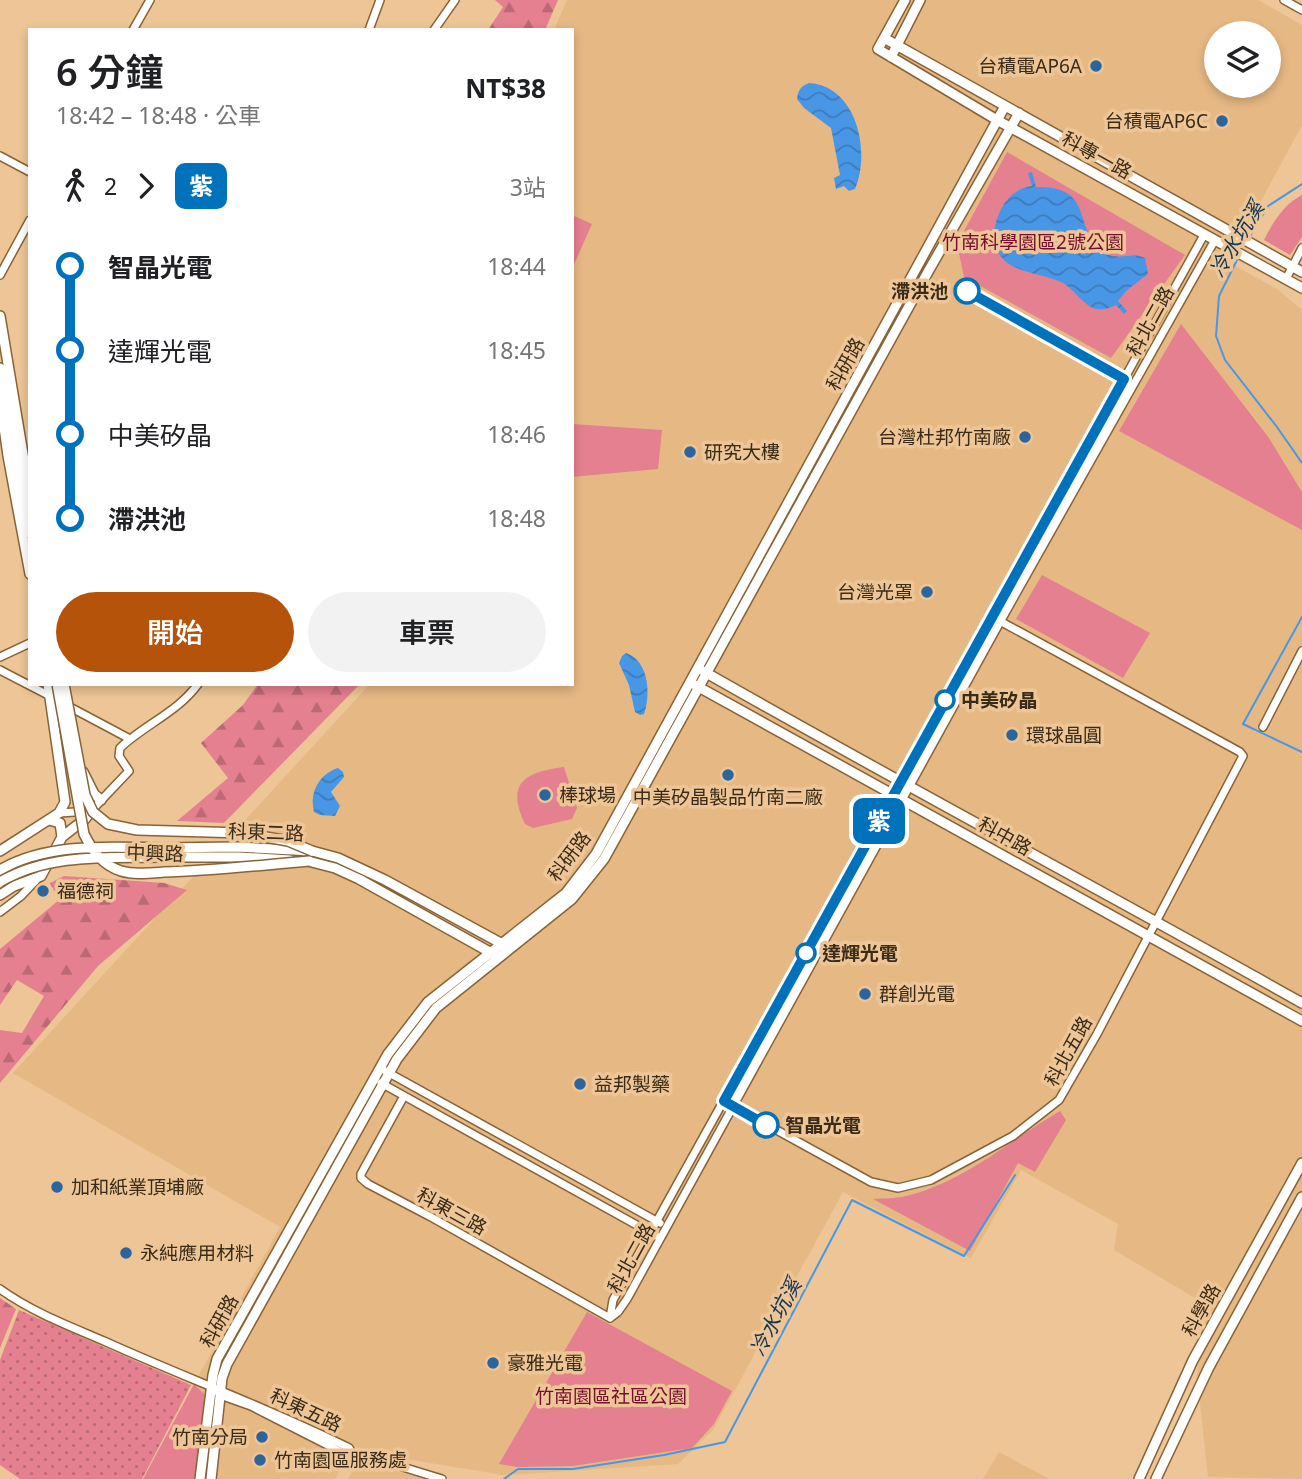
<!DOCTYPE html>
<html lang="zh-TW">
<meta charset="utf-8">
<style>
:root{--surface:#fff;--page:#f2f2f2;--text:#202124;--muted:#757577;--accent:#b45309}
body{margin:0;font-family:"Noto Sans","Noto Sans TC",sans-serif;background:var(--page);color:var(--text);height:100vh;display:flex;flex-direction:column;font-size:26px;white-space:nowrap}
*{box-sizing:border-box;margin:0}
p{font-size:23px;color:var(--muted)}
.icon{flex:none;width:38px;height:38px;fill:none;stroke:currentColor;stroke-width:2;stroke-linecap:round;stroke-linejoin:round}
.map{position:relative;flex:1;overflow:hidden}
.details{position:absolute;left:28px;top:28px;width:546px;height:658px;display:flex;flex-direction:column;background:var(--surface);border-radius:0px;box-shadow:0 4px 10px #0003}
.details>*{flex:none}
.badge{padding:0 14px;border-radius:10px;font-size:24px;line-height:46px}
.fabs{position:absolute;left:1204px;top:21px;display:grid;gap:14px}
.fabs a{display:grid;place-items:center;width:77px;height:77px;border-radius:50%;background:var(--surface);box-shadow:0 4px 10px #0003;font-size:35px}
.map>.badge{position:absolute;translate:-50% -50%;box-shadow:0 0 0 4px #fff}
.legs{display:flex;align-items:center;gap:10px;height:77px;padding:0 28px;font-size:23px}
.legs p{margin-inline-start:auto}
.headline{display:flex;align-items:center;justify-content:space-between;height:119px;padding:0 28px}
h1{font-size:38px;font-weight:600;line-height:52px}
.cta{display:flex;gap:14px;margin-top:auto;padding:14px 28px}
.cta a{flex:1;height:80px;border-radius:42px;background:var(--accent);color:#fff;font-size:28px;font-weight:600;line-height:80px;text-align:center}
.cta a+a{background:var(--page);color:var(--text)}
ul{padding:0 28px;list-style:none}
li{display:flex;align-items:center;gap:24px;height:84px;font-size:26px}
li i{display:grid;place-items:center;width:10px;height:100%;margin:0 9px;background:currentColor}
li i::after{content:'';width:18px;height:18px;margin:-9px;border:5px solid;border-radius:50%;background:var(--surface)}
li p{margin-inline-start:auto}
li:first-child i{background:linear-gradient(#0000 50%,currentColor 0)}
li:last-child i{background:linear-gradient(currentColor 50%,#0000 0)}
.map>svg:first-child{display:block}
.built{fill:#e6b884;fill-rule:evenodd}
.grass{fill:url(#grass-dots)}
.forest{fill:url(#forest-firs)}
.park{fill:#e58090}
.water{fill:url(#water-waves)}
.lines{fill:none;stroke-linecap:round;stroke-linejoin:round}
.stream{stroke:#4897e6;stroke-width:2}
.minor-casing{stroke:#876337;stroke-width:10}
.tertiary-casing{stroke:#876337;stroke-width:12}
.minor{stroke:#fff;stroke-width:7}
.tertiary{stroke:#fff;stroke-width:9}
.tertiary-bridge-casing{stroke:#876337;stroke-width:12;stroke-linecap:butt}
.tertiary-bridge{stroke:#fff;stroke-width:9}
.line-1-casing{stroke:#fff;stroke-width:16}
.line-1{stroke:#0072bc;stroke-width:10}
.poi-dot{fill:#2c659d;stroke:#edc596;stroke-width:2.5}
.stop-1-dot{fill:#fff;stroke:#0072bc;stroke-width:3.5}
.labels{text-anchor:middle;dominant-baseline:central;stroke-width:7;stroke-linejoin:round;paint-order:stroke}
.poi-label{font-size:19px;fill:#3a2b18;stroke:#edc596;text-anchor:start}
.street-label{font-size:19px;fill:#3a2b18;stroke:#edc596}
.park-label{font-size:19px;fill:#760e2f;stroke:#edc596}
.stop-label{font-size:19px;font-weight:bold;fill:#3a2b18;stroke:#edc596;text-anchor:start}
.water-label{font-size:21px;font-style:italic;fill:#143554;stroke:#edc596}
</style>
<div class="map">
<svg width="1302" height="1479" viewBox="0 0 1302 1479">
<defs>
<pattern id="grass-dots" width="8" height="8" patternUnits="userSpaceOnUse" patternTransform="scale(1.75)"><rect width="8" height="8" fill="#e58090"/><path d="M2 2h.1M6 6h.1" fill="none" stroke="#bb6975" stroke-width="1.8" stroke-linecap="round"/></pattern>
<pattern id="forest-firs" width="22" height="20" patternUnits="userSpaceOnUse" patternTransform="scale(1.75)"><rect width="22" height="20" fill="#e58090"/><path d="M5 1l3.5 6h-7zM16 11l3.5 6h-7z" fill="#bb6975"/></pattern>
<pattern id="water-waves" width="16" height="10" patternUnits="userSpaceOnUse" patternTransform="scale(1.75)"><rect width="16" height="10" fill="#4897e6"/><path d="M0 5q4-4 8 0t8 0" fill="none" stroke="#3d7bb9"/></pattern>
</defs>
<rect width="100%" height="100%" fill="#edc596"/>
<path class="built" d="M 567,0 L 1258,0 L 1302,25 L 1302,125 L 1228,262 L 1277,289 L 1302,310 L 1302,1479 L 1208,1477 L 1197,1375 L 1207,1305 L 1114,1250 L 1118,1224 L 1021,1170 L 971,1258 L 843,1192 L 713,1430 L 678,1464 L 503,1475 L 376,1454 L 354,1446 L 335,1479 L 186,1479 L 200,1373 L 280,1227 L 13,1073 L 370,684 L 572,684 L 572,30 L 554,30 ZM 1216,33 L 1269,33 L 1269,86 L 1216,86 Z
M 999,1452 L 1049,1479 L 983,1479 Z
M 370,1464 L 424,1479 L 348,1479 L 354,1468 Z"/>
<path class="grass" d="M 19,1310 L 191,1385 L 142,1479 L 20,1479 L 0,1465 L 0,1360 Z"/>
<path class="forest" d="M 495,0 L 558,0 L 545,30 L 488,30 L 503,7 Z
M 258,684 L 360,684 L 224,823 L 177,821 L 228,778 L 201,743 L 243,705 Z
M 64,876 L 164,883 L 187,890 L 98,966 L 0,1083 L 0,1030 L 22,1033 L 44,996 L 17,980 L 0,1005 L 0,949 L 59,900 L 50,883 Z
M 0,1298 L 16,1309 L 0,1348 Z"/>
<path class="park" d="M 1007,152 L 1185,255 L 1111,358 L 964,277 L 957,244 Z
M 1302,195 L 1302,237 L 1290,255 L 1264,240 C 1273,222 1284,204 1302,195 Z
M 572,215 L 592,224 L 572,269 Z
M 1181,324 L 1269,438 L 1302,492 L 1302,530 L 1119,431 Z
M 572,424 L 662,430 L 658,469 L 572,477 Z
M 1042,575 L 1150,633 L 1123,678 L 1016,619 Z
M 564,767 L 577,808 L 572,819 L 533,828 L 525,824 C 505,782 526,772 564,767 Z
M 1060,1111 L 1066,1120 L 1035,1172 L 1018,1163 L 970,1251 L 873,1199 C 884,1198 896,1199 906,1196 C 964,1182 1010,1140 1060,1111 Z
M 587,1312 L 732,1391 L 714,1424 L 692,1448 L 573,1466 L 518,1467 L 499,1464 Z
M 194,1384 L 206,1396 L 195,1479 L 143,1479 Z"/>
<path class="water" d="M 809,83 C 857,86 871,152 855,189 L 849,191 L 844,186 L 836,189 L 834,178 L 840,175 L 831,128 L 804,108 L 797,99 C 798,90 801,86 809,83 Z
M 1032,172 L 1036,187 C 1096,186 1071,228 1104,252 C 1117,262 1131,251 1145,258 L 1148,274 L 1126,291 L 1118,301 L 1127,311 L 1124,314 L 1116,305 C 1087,320 1081,292 1061,282 C 1038,271 994,273 996,238 L 977,236 L 978,232 L 994,232 C 997,210 1009,189 1032,186 L 1028,173 Z
M 626,653 C 649,661 651,694 644,714 L 640,715 L 635,712 L 629,685 L 619,663 L 622,656 Z
M 338,768 L 343,772 L 344,777 L 331,792 L 340,806 L 335,816 L 320,815 L 314,812 C 309,793 319,774 338,768 Z"/>
<g class="lines">
<path class="stream" d="M 1249,238 L 1268,206 L 1302,184
M 1238,258 L 1219,296 L 1216,336 L 1225,360 L 1277,427 L 1302,463
M 1302,617 L 1243,724 L 1302,752
M 504,1479 L 518,1469 L 573,1469 L 664,1455 L 725,1442 L 852,1200 L 964,1256 L 1015,1175"/>
<defs>
<path id="minor" d="M 1284,0 L 1302,10
M 133,30 L 150,0
M 369,30 L 380,0
M 434,30 L 455,0
M 0,156 L 30,172
M 0,275 L 30,220
M 1286,279 L 1302,248
M 0,657 L 30,643
M 0,670 L 52,697
M 66,705 L 130,739
M 1263,727 L 1302,651
M 59,813 L 91,811 L 129,771 L 119,756 L 120,748 C 144,725 178,712 198,684
M 0,912 L 21,896 L 40,876
M 380,1068 L 660,1223
M 381,1083 L 660,1238
M 404,1096 L 361,1174 L 361,1178 L 368,1184 L 431,1217 L 610,1318
M 731,1105 L 871,1182 L 898,1188 L 931,1180 L 1013,1136 L 1059,1100 L 1097,1034 L 1243,756 L 1240,752 L 998,620
M 0,1289 C 32,1312 69,1326 104,1341 C 186,1378 269,1408 349,1448 L 353,1454
M 610,1318 L 618,1312 L 627,1299 L 1000,622 L 1215,240
M 610,1318 L 613,1300 L 1204,235
M 217,1391 L 220,1395 L 251,1406 L 347,1455 L 373,1458 L 442,1479"/>
<path id="tertiary" d="M 905,0 L 878,49 L 997,120 L 1302,288
M 884,38 L 1302,272
M 891,57 L 920,0
M 0,316 L 30,496
M 0,368 L 30,533
M 0,398 L 8,456 L 30,574
M 703,671 C 901,784 1103,891 1302,1003
M 695,685 L 1302,1021
M 83,772 L 94,794 L 101,800
M 49,820 L 60,823 L 62,837
M 163,848 L 237,847 L 312,851 L 338,858 L 385,880 L 506,946
M 0,851 L 59,813 L 65,802 L 48,684
M 163,857 L 239,857 L 290,860
M 304,860 L 335,868 L 359,879 L 495,955
M 0,895 L 14,886 L 41,876 L 62,837 L 85,819 L 91,811 L 90,805
M 200,1479 L 213,1375 L 217,1359 L 388,1054 L 428,1002 L 566,893 L 596,854 L 1005,106
M 211,1479 L 222,1378 L 227,1364 L 397,1059 L 436,1008 L 572,899 L 604,859 L 929,270 L 1019,113
M 1139,1479 L 1193,1360 L 1302,1163
M 1156,1479 L 1209,1367 L 1302,1197"/>
</defs>
<use href="#minor" class="minor-casing"/>
<use href="#tertiary" class="tertiary-casing"/>
<use href="#minor" class="minor"/>
<use href="#tertiary" class="tertiary"/>
<defs>
<path id="tertiary-bridge" d="M 57,684 L 84,834 C 92,850 102,865 121,871 C 134,875 150,873 164,872 C 212,871 261,865 309,861
M 64,684 L 85,795 L 93,812 L 108,824 L 137,830 L 244,833 L 288,841 L 312,851
M 0,870 C 47,842 110,847 163,848
M 0,882 C 49,853 107,858 163,857"/>
</defs>
<use href="#tertiary-bridge" class="tertiary-bridge-casing"/>
<use href="#tertiary-bridge" class="tertiary-bridge"/>
</g>
<g class="lines">
<defs>
<path id="line-1" d="M 766,1125 L 724,1101 L 1124,379 L 967,291"/>
</defs>
<use href="#line-1" class="line-1-casing"/>
<use href="#line-1" class="line-1"/>
</g>
<g class="poi-dot">
<circle cx="1096" cy="66" r="7"/>
<circle cx="1222" cy="121" r="7"/>
<circle cx="1025" cy="437" r="7"/>
<circle cx="690" cy="452" r="7"/>
<circle cx="927" cy="592" r="7"/>
<circle cx="1012" cy="735" r="7"/>
<circle cx="728" cy="775" r="7"/>
<circle cx="545" cy="795" r="7"/>
<circle cx="43" cy="891" r="7"/>
<circle cx="865" cy="994" r="7"/>
<circle cx="580" cy="1084" r="7"/>
<circle cx="57" cy="1187" r="7"/>
<circle cx="126" cy="1253" r="7"/>
<circle cx="493" cy="1363" r="7"/>
<circle cx="262" cy="1437" r="7"/>
<circle cx="260" cy="1460" r="7"/>
</g>
<g class="stop-1-dot">
<circle cx="967" cy="291" r="12"/>
<circle cx="945" cy="700" r="9"/>
<circle cx="806" cy="953" r="9"/>
<circle cx="766" cy="1125" r="12"/>
</g>
<g class="labels">
<g class="poi-label">
<text x="1082" y="66" text-anchor="end">台積電AP6A</text>
<text x="1208" y="121" text-anchor="end">台積電AP6C</text>
<text x="1011" y="437" text-anchor="end">台灣杜邦竹南廠</text>
<text x="704" y="452">研究大樓</text>
<text x="913" y="592" text-anchor="end">台灣光罩</text>
<text x="1026" y="735">環球晶圓</text>
<text x="559" y="795">棒球場</text>
<text x="728" y="797" text-anchor="middle">中美矽晶製品竹南二廠</text>
<text x="57" y="891">福德祠</text>
<text x="879" y="994">群創光電</text>
<text x="594" y="1084">益邦製藥</text>
<text x="71" y="1187">加和紙業頂埔廠</text>
<text x="140" y="1253">永純應用材料</text>
<text x="507" y="1363">豪雅光電</text>
<text x="248" y="1437" text-anchor="end">竹南分局</text>
<text x="274" y="1460">竹南園區服務處</text>
</g>
<g class="street-label">
<text transform="translate(1097 155) rotate(29)">科專一路</text>
<text transform="translate(1150 321) rotate(-61)">科北二路</text>
<text transform="translate(845 364) rotate(-61)">科研路</text>
<text transform="translate(266 832) rotate(2)">科東二路</text>
<text transform="translate(1005 836) rotate(29)">科中路</text>
<text transform="translate(155 853) rotate(2)">中興路</text>
<text transform="translate(569 856) rotate(-53)">科研路</text>
<text transform="translate(1068 1051) rotate(-61)">科北五路</text>
<text transform="translate(452 1211) rotate(29)">科東三路</text>
<text transform="translate(631 1258) rotate(-61)">科北二路</text>
<text transform="translate(1201 1310) rotate(-61)">科學路</text>
<text transform="translate(219 1321) rotate(-61)">科研路</text>
<text transform="translate(306 1410) rotate(25)">科東五路</text>
</g>
<g class="park-label">
<text x="1033" y="242">竹南科學園區2號公園</text>
<text x="611" y="1396">竹南園區社區公園</text>
</g>
<g class="stop-label">
<text x="948" y="291" text-anchor="end">滯洪池</text>
<text x="961" y="700">中美矽晶</text>
<text x="822" y="953">達輝光電</text>
<text x="785" y="1125">智晶光電</text>
</g>
<g class="water-label">
<text transform="translate(1236 239) rotate(-59)">冷水坑溪</text>
<text transform="translate(775 1317) rotate(-62)">冷水坑溪</text>
</g>
</g>
</svg>
<div class="fabs">
<a><svg class="icon" aria-label="layers" viewBox="0 0 24 24"><path d="M12 4l9 5-9 5-9-5zM3 14l9 5 9-5"/></svg></a>
</div>
<b class="badge" style="left:879px;top:821px;background:#0072bc;color:#fff">紫</b>
<section class="details">
<div class="headline"><div><h1>6 分鐘</h1><p>18:42 – 18:48 · 公車</p></div><b>NT$38</b></div>
<div class="legs"><svg class="icon" aria-label="walk" viewBox="0 0 24 24"><circle cx="13" cy="4" r="2"/><path d="M13 8l-2 6 4 7M11 14l-3 7M7 12l3-4h3l4 4"/></svg>2<svg class="icon" aria-label="forward" viewBox="0 0 24 24"><path d="M9 5l7 7-7 7"/></svg><b class="badge" style="background:#0072bc;color:#fff">紫</b><p>3站</p></div>
<ul>
<li><i style="color:#0072bc"></i><b>智晶光電</b><p>18:44</p></li>
<li><i style="color:#0072bc"></i><span>達輝光電</span><p>18:45</p></li>
<li><i style="color:#0072bc"></i><span>中美矽晶</span><p>18:46</p></li>
<li><i style="color:#0072bc"></i><b>滯洪池</b><p>18:48</p></li>
</ul>
<div class="cta"><a>開始</a><a>車票</a></div>
</section>
</div>
